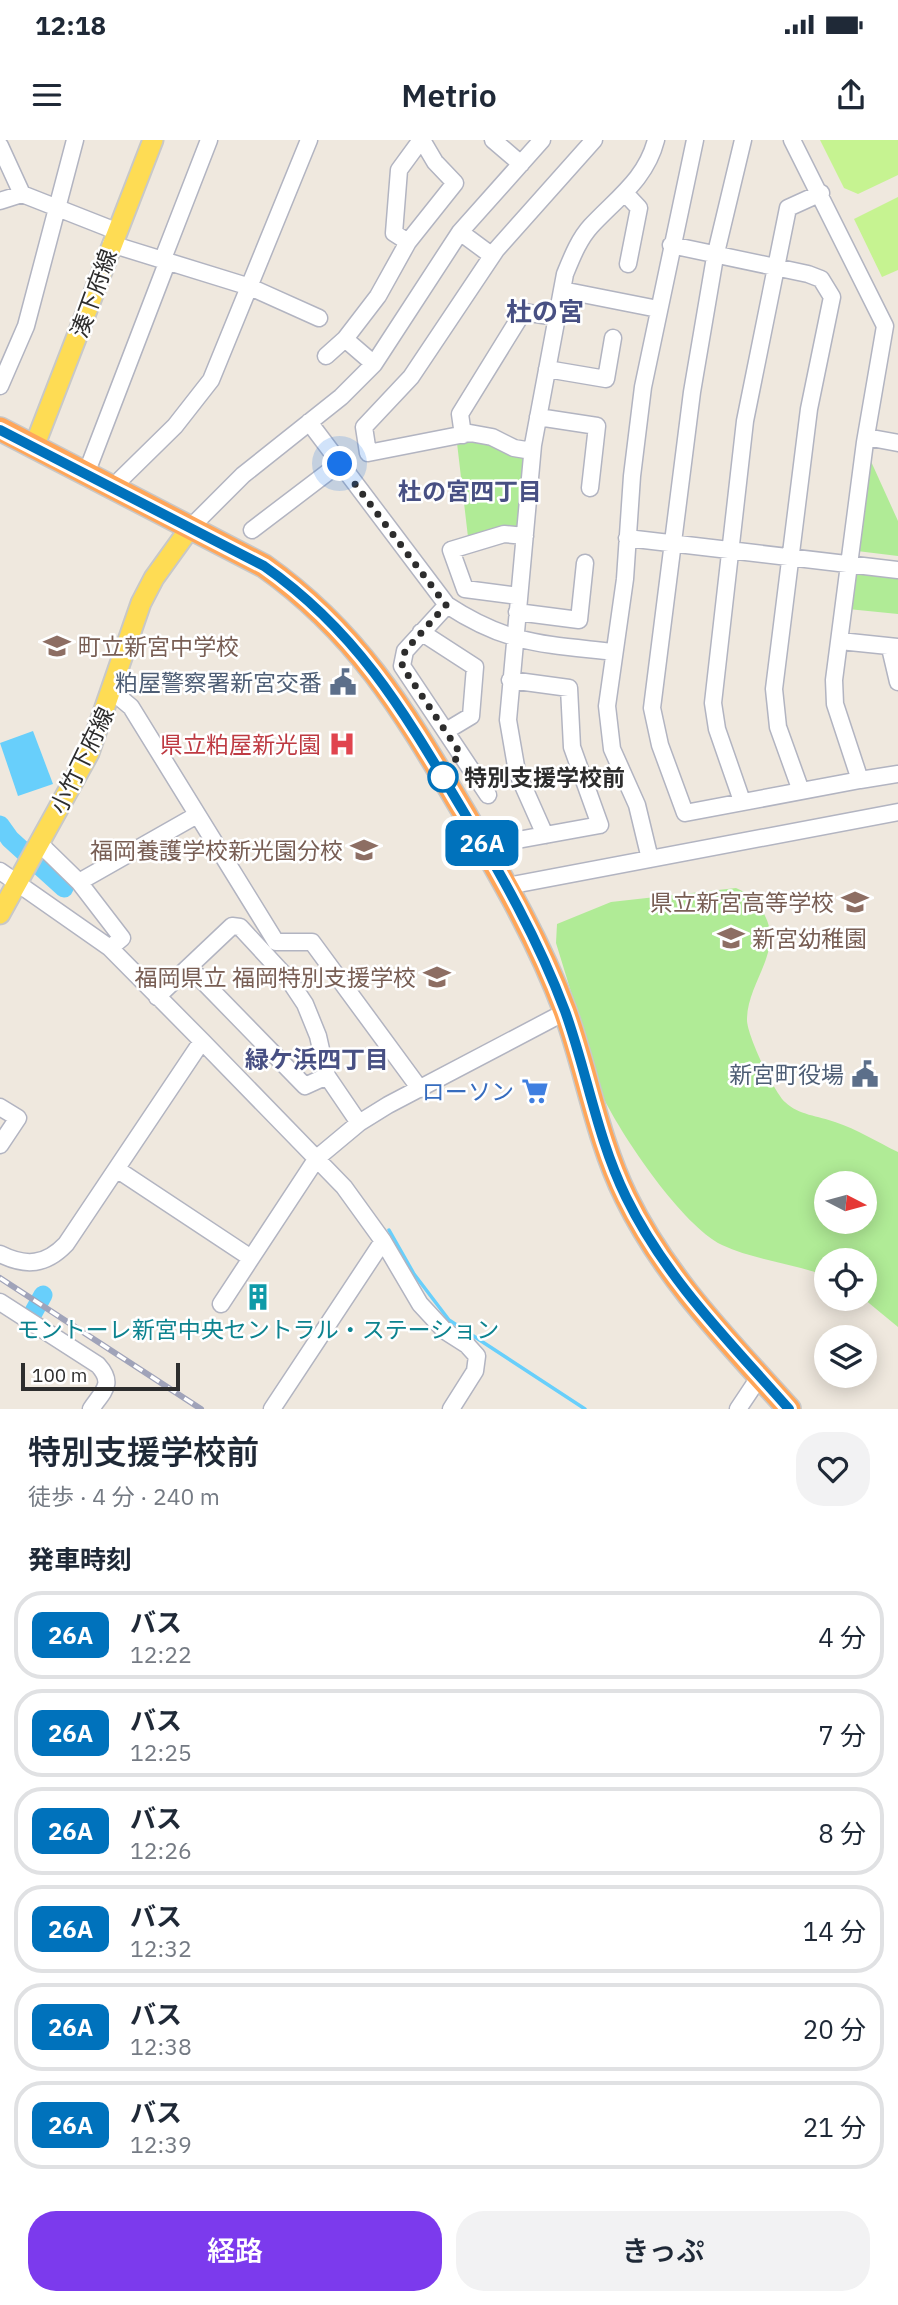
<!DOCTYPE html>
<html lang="ja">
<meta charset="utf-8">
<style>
:root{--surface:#fff;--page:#f2f2f3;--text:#1f2937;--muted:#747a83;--line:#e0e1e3;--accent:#7c3aed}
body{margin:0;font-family:"IBM Plex Sans","Noto Sans JP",sans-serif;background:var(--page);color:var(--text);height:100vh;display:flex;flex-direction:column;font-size:26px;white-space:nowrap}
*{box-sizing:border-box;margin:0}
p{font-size:23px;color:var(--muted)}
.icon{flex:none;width:38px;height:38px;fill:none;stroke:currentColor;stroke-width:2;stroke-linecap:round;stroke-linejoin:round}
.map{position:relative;height:1269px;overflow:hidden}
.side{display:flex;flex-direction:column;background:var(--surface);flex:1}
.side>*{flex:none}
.badge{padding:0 14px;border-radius:10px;font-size:24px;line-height:46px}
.needle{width:46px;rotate:96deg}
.controls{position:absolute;left:814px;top:1031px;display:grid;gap:14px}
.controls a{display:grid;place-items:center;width:63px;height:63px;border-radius:50%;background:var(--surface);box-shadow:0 4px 18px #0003;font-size:35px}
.scale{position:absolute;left:21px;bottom:18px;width:159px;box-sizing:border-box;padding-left:7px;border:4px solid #2d2d2d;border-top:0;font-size:19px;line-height:24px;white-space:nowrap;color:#2d2d2d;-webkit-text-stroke:5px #fff;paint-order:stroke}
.you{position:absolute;width:35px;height:35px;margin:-18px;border:5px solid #fff;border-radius:50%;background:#1a73e8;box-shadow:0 0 0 10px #1a73e833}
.map>.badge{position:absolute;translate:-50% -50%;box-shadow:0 0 0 4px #fff}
h2{padding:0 28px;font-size:26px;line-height:63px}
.round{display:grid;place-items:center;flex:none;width:74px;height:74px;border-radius:28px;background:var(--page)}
.headline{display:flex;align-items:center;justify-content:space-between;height:119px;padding:0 28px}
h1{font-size:33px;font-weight:600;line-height:52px}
.action{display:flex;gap:14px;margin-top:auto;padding:14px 28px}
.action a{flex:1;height:80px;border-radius:28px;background:var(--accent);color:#fff;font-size:28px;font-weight:600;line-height:80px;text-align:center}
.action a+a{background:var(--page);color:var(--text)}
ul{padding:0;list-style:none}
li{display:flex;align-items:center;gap:21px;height:88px;margin:0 14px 10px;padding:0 14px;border:4px solid var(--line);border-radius:28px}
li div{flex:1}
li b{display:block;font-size:26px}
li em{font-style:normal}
li .badge{min-width:77px;font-weight:700;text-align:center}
.status{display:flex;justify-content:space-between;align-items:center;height:49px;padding:0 35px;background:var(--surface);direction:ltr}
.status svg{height:19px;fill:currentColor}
header{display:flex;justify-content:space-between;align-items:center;height:91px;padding:0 28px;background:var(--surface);font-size:32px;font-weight:600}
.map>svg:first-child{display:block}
.green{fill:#b0eb96;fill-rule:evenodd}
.pitch{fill:#c6f391}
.water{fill:#68cffb}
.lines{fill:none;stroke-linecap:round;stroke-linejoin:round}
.stream{stroke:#68cffb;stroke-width:3.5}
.river{stroke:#68cffb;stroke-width:19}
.minor-casing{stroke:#b2b4c1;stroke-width:19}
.major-casing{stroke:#c8c8c8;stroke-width:23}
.highway-casing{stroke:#c8c8c8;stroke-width:26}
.minor{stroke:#fff;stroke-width:16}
.major{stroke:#fedc54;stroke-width:19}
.highway{stroke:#ffa659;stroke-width:23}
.rail-casing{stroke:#a0a3b9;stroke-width:6}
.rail{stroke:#fff;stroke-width:3.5;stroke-dasharray:10;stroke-linecap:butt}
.line-casing{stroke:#fff;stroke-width:16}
.line{stroke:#0072bc;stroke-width:10}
.walk{stroke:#2d2d2d;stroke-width:7;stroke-dasharray:0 12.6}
.stop-dot{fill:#fff;stroke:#0072bc;stroke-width:3.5}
.labels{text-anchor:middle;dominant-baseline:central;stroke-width:5;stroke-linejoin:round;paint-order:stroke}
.street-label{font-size:23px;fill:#2d2d2d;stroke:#fff}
.education-label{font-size:23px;fill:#785e54;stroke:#fff;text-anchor:end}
.service-label{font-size:23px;fill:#4e5e75;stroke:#fff;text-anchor:end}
.health-label{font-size:23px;fill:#be3a42;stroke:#fff;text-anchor:end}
.stop-label{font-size:23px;font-weight:bold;fill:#2d2d2d;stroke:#fff;text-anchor:start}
.shop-label{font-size:23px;fill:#366cbe;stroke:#fff;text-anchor:end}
.culture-label{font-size:23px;fill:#0d838f;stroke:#fff}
.neighbourhood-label{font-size:24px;font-weight:bold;fill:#485083;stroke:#fff}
.quarter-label{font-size:26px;font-weight:bold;fill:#485083;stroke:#fff}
</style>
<div class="status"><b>12:18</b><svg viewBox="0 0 49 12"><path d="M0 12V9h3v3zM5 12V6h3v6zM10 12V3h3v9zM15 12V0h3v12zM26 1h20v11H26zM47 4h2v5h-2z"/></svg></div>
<header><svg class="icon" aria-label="menu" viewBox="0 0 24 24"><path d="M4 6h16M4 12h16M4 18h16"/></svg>Metrio<svg class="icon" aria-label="share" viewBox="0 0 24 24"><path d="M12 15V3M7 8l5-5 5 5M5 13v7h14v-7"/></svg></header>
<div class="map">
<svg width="898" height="1269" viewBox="0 0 898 1269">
<rect width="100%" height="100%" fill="#efe8de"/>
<path class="green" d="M 470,299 L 492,303 L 525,315 L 517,389 L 500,389 L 468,397 L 457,303 Z
M 869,317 L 898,381 L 898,416 L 857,411 Z
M 853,432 L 898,436 L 898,474 L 848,469 Z
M 736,748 C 748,753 753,758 760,768 C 789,807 747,840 747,880 C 747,895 774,952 785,962 C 798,975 819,976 835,982 C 857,989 877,1002 898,1012 L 898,1187 L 864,1159 L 864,1120 L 826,1120 L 826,1136 C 793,1123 754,1120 722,1105 C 682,1085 624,999 604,959 L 556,803 L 557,784 L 611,762 ZM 826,1043 L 864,1043 L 864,1082 L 826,1082 Z"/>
<path class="pitch" d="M 820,0 L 898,0 L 898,35 L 858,54 L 844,48 Z
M 898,57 L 898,130 L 882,137 L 854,79 Z"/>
<path class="water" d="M 33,591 L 53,644 L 18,656 L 0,603 Z"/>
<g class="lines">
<path class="stream" d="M 389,1090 L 414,1134 L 449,1180 L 585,1269"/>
<path class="river" d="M 0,685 L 10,699 L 64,748
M 32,1175 L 43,1155"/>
<defs>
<path id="minor" d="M 493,0 L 521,24
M 743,0 L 715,117 L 692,252 L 652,568 L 660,605 L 685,673 L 860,640 L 835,564 L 834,540 L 865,302 L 885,186 L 792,0
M 0,6 L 22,54
M 625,53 L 639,68 L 628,124
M 0,61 L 22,54 L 116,91
M 460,92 L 491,115
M 408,102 L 394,93 L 399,30 L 421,0
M 111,104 L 250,147 L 319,178
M 671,105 L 808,134 L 821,139 L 832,157 L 809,269 L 774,549 L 778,587 L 801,651
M 562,150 L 658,169
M 326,216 L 345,199
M 374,224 L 345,199 L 378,156 L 408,102 L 455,43 L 435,22 L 422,0
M 547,229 L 606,239 L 613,198
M 0,246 L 26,186 L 75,0
M 538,277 L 597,286 L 590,348
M 309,282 L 447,465 C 508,505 544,504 614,512
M 463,295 L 460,274 L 523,172 L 556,177
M 866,297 L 898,303
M 532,311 L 514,308 L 492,297 L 470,293 L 368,313 L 364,287 L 411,237 L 496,110 L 594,0
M 86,334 L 165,128 L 164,116 L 209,0
M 115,348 L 121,339 L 175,286 L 211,240 L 309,0
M 190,388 L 243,335 L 341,257 L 374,224 L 460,92 L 542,0
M 252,390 L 340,323
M 627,398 L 898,430
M 519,456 L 465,449 L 451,410 L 504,394 L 525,396
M 447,465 L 405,511 L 402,526 L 488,655
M 517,472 L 579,480 L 585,423
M 421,492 L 475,527 L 471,576 L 446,591
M 840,501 L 898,507
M 890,508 L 898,542
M 510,540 L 569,548 L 572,607 L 600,685 L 512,701
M 113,552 L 131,567 L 276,802 L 312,802 L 420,949
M 860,640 L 898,634
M 742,661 L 717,589 L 713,563 L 745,281 L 788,68 L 821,53
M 545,695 L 517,632 L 508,580 L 533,305 L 565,134 C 572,117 579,99 591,86 C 617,58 646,39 656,0
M 39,703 L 79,742 L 122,798 L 110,808
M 650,719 L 637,665 L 612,609 L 607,566 L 625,439 L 632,336 L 643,247 L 695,0
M 0,731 L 110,808 L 202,901 L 344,1047 L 383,1101 L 420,1164 L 445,1191 L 467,1205 L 477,1216 L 475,1231 L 451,1269
M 79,742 L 197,675
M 508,746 L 898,672
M 190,828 L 305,946 L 327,936
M 157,857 L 232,786 L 240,787 L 289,840 L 305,864 L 318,896 L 327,936 L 359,983
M 0,967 L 18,978 L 0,1005
M 118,1030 L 251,1118
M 0,1114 C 26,1127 46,1125 66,1104 L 202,901
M 0,1162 L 98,1225 C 115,1244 103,1251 91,1269
M 221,1164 L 317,1018 L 359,983 L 388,965 L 565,872
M 272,1269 L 383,1101
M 738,1269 L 760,1236"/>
<path id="major" d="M 34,307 L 153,0
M 0,774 L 89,613 L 141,463 L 154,438 L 190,388"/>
<path id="highway" d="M 0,289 L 264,426 C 360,494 406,575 465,674 C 502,738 539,801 565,871 C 587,932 597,998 626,1057 C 666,1139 729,1202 789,1269"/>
</defs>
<use href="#minor" class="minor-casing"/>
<use href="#major" class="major-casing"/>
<use href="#highway" class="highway-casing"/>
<use href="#minor" class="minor"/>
<use href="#major" class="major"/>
<use href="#highway" class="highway"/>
<defs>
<path id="rail" d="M 0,1138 L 201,1269"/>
</defs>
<use href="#rail" class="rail-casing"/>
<use href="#rail" class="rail"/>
</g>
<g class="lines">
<defs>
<path id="line" d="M 0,290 L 264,426 C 358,492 404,572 462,669 C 501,734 538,799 565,871 C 587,932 597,998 626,1057 C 666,1139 729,1201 789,1269"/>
</defs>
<use href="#line" class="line-casing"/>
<use href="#line" class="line"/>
<path class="walk" d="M 340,324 L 446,465 L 405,511 L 402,526 L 460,613 L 443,637"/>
</g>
<defs>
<symbol id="school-bare" viewBox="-9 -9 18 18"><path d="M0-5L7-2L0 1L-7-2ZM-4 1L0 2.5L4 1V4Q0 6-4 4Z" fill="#8d6e63" stroke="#fff" stroke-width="2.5" paint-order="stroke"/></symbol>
<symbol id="civic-bare" viewBox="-9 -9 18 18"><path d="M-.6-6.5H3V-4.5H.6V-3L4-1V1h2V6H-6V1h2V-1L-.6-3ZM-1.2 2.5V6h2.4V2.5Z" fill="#5c6f8a" stroke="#fff" stroke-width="2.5" paint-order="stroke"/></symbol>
<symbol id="hospital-bare" viewBox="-9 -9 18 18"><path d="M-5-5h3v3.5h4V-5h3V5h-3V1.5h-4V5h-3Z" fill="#e0444e" stroke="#fff" stroke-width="2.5" paint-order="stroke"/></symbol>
<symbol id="supermarket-bare" viewBox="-9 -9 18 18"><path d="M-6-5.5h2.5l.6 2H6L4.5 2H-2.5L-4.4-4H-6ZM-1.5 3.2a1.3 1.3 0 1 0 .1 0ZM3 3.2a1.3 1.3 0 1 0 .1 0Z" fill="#3f7fe0" stroke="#fff" stroke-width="2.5" paint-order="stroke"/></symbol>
<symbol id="building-bare" viewBox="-9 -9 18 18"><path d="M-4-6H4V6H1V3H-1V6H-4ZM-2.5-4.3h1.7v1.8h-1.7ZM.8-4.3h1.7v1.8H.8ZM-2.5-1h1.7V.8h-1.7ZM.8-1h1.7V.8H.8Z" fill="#0f9aa8" stroke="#fff" stroke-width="2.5" paint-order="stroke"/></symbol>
</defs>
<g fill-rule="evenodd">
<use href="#school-bare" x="38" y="487" width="38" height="38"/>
<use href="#civic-bare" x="324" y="523" width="38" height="38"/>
<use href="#hospital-bare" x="323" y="585" width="38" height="38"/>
<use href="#school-bare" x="345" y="691" width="38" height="38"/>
<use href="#school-bare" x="836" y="743" width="38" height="38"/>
<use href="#school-bare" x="712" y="779" width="38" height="38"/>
<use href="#school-bare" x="418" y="818" width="38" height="38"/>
<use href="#civic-bare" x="846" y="915" width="38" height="38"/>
<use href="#supermarket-bare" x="516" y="932" width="38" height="38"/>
<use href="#building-bare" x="239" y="1138" width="38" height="38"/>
</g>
<circle class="stop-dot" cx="443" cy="637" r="14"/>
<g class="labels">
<g class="street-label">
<text transform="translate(93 153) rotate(-70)">湊下府線</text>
<text transform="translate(81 620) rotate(-64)">小竹下府線</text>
</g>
<g class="education-label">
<text x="78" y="506" text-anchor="start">町立新宮中学校</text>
<text x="343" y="710">福岡養護学校新光園分校</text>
<text x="834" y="762">県立新宮高等学校</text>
<text x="752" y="798" text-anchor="start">新宮幼稚園</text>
<text x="416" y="837">福岡県立 福岡特別支援学校</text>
</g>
<g class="service-label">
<text x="322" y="542">粕屋警察署新宮交番</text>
<text x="844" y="934">新宮町役場</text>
</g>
<g class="health-label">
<text x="321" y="604">県立粕屋新光園</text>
</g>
<g class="stop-label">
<text x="464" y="637">特別支援学校前</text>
</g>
<g class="shop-label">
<text x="514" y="951">ローソン</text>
</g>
<g class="culture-label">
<text x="258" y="1189">モントーレ新宮中央セントラル・ステーション</text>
</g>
<g class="neighbourhood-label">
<text x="470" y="351">杜の宮四丁目</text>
<text x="317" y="919">緑ケ浜四丁目</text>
</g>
<g class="quarter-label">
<text x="545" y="171">杜の宮</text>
</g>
</g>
</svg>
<div class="controls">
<a><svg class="needle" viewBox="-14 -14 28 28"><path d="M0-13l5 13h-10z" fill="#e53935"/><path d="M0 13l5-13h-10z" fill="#747a83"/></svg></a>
<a><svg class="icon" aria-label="locate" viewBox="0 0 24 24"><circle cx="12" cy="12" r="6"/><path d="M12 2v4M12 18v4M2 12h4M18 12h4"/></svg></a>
<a><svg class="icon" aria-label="layers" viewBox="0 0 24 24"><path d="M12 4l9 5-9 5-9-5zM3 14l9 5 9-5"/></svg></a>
</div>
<div class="scale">100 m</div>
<div class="you" style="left:340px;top:324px"></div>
<b class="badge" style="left:482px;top:703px;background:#0072bc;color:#fff">26A</b>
</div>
<section class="side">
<div class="headline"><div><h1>特別支援学校前</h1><p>徒歩 · 4 分 · 240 m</p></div><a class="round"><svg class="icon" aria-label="heart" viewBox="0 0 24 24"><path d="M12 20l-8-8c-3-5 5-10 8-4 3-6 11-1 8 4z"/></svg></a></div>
<h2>発車時刻</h2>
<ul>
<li><span class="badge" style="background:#0072bc;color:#fff">26A</span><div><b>バス</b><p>12:22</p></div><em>4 分</em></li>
<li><span class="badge" style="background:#0072bc;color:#fff">26A</span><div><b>バス</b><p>12:25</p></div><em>7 分</em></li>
<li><span class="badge" style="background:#0072bc;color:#fff">26A</span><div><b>バス</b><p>12:26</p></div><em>8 分</em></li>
<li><span class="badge" style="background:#0072bc;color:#fff">26A</span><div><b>バス</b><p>12:32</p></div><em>14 分</em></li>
<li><span class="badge" style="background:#0072bc;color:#fff">26A</span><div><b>バス</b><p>12:38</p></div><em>20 分</em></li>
<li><span class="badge" style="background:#0072bc;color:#fff">26A</span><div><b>バス</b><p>12:39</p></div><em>21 分</em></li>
</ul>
<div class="action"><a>経路</a><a>きっぷ</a></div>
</section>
